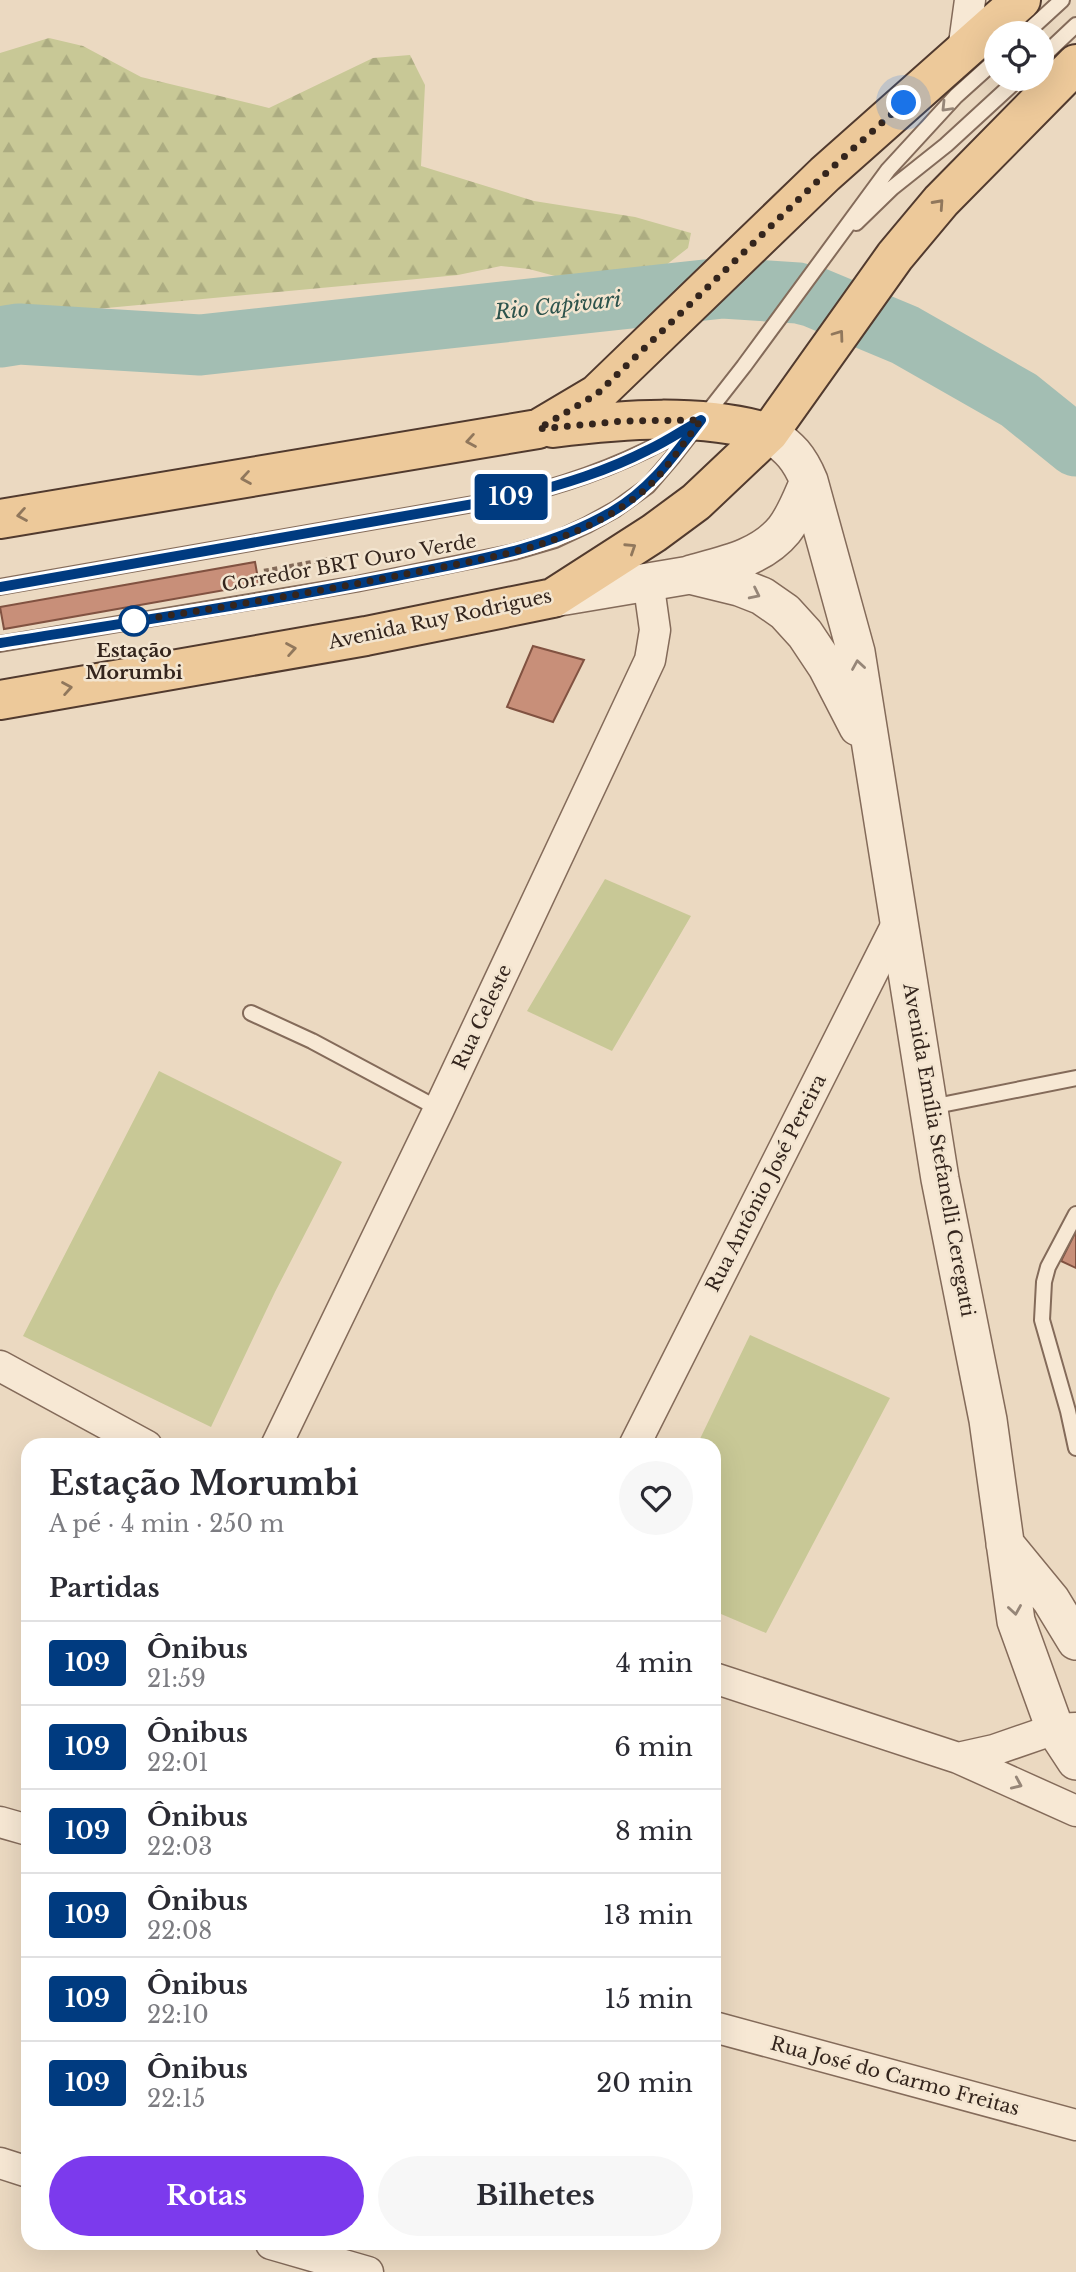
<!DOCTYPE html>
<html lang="pt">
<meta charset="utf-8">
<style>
:root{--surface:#fff;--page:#f7f7f7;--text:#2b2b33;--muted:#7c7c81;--line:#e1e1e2;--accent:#7c3aed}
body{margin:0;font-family:"Libre Baskerville",serif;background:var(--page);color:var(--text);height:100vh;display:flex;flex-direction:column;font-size:26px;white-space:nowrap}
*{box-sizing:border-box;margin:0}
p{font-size:23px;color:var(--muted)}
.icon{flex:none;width:38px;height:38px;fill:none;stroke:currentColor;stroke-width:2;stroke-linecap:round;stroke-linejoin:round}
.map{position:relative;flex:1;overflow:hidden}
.panel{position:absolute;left:21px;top:1438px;width:700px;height:812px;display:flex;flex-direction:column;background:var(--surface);border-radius:21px;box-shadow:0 7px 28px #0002}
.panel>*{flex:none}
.badge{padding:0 14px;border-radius:5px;font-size:24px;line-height:46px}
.fabs{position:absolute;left:984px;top:21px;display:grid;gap:14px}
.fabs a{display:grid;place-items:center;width:70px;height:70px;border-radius:50%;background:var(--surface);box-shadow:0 7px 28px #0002;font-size:35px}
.you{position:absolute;width:35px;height:35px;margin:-18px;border:5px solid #fff;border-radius:50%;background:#1a73e8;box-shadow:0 0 0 10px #1a73e833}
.map>.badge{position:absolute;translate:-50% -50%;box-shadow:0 0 0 4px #fff}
h2{padding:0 28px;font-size:26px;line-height:63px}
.round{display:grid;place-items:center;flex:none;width:74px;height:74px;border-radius:37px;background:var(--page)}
.head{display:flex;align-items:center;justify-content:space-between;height:119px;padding:0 28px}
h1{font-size:33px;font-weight:700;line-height:52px}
.primary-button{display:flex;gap:14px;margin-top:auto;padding:14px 28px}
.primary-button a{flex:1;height:80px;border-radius:42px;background:var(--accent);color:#fff;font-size:28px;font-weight:700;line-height:80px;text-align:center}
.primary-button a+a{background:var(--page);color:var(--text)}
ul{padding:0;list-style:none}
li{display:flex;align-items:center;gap:21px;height:84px;padding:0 28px;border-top:2px solid var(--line)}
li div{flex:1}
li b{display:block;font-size:26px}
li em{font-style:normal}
li .badge{min-width:77px;font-weight:700;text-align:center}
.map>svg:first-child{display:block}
.forest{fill:url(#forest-firs)}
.pitch{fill:#c8c896}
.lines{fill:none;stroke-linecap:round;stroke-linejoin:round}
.river{stroke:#a3beb3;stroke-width:61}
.building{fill:#c88f79;stroke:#815241;stroke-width:2}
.service-casing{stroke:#846b5a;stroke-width:18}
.minor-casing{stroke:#846b5a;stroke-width:33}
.tertiary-casing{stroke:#846b5a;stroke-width:40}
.primary-casing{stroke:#513a2e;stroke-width:42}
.path{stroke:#846b5a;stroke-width:4.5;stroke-dasharray:5 3.5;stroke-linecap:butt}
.service{stroke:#f7e8d4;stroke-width:14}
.minor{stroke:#f7e8d4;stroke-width:30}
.tertiary{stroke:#f7e8d4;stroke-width:37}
.primary{stroke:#edc99a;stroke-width:38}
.oneway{stroke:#968678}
.oneway2{stroke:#90775c}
.line-casing{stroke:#fff;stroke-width:16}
.line{stroke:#003b80;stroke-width:10}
.walk{stroke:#34251d;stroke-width:7;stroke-dasharray:0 12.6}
.stop-dot{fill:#fff;stroke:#003b80;stroke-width:3.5}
.labels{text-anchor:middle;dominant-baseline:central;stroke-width:5;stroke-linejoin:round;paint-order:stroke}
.street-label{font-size:19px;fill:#34251d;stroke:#f3e5d0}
.stop-label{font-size:19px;font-weight:bold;fill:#34251d;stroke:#f3e5d0}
.water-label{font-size:21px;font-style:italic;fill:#2d534c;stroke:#f3e5d0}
</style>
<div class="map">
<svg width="1076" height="2272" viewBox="0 0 1076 2272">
<defs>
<pattern id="forest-firs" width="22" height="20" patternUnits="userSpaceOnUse" patternTransform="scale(1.75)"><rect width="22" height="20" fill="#c8c896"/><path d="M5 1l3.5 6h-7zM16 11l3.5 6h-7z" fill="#acac81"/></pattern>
</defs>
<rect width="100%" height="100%" fill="#ebd9c1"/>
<path class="forest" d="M 49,38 L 83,46 L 141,77 L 269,108 L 373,58 L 410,55 L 425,85 L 421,166 L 534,201 L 635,217 L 691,233 L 688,248 L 639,286 L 607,290 L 529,269 L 501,266 L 458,275 L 417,279 L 0,318 L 0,53 Z"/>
<path class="pitch" d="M 605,879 L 691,916 L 612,1051 L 527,1011 Z
M 159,1071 L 342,1162 L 275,1292 L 211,1427 L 23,1336 Z
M 750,1335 L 890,1398 L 766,1633 L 714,1611 L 714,1446 L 697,1445 Z"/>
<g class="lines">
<path class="river" d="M 0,337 L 19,334 L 200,345 L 723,288 L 798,293 L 814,297 L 905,335 L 1019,400 L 1076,446"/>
</g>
<path class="building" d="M 255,562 L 259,584 L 4,629 L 0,607 Z
M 533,646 L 584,660 L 553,722 L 507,707 Z
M 1076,1231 L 1076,1268 L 1061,1261 Z"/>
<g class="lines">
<defs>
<path id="service" d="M 1026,33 L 1062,0
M 1041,58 L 1076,25
M 856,223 L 892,188 L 946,145 L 1018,79
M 0,587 L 519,496 C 578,481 632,461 684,430
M 0,644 L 356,584 L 514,552 L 555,540 L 587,525 L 616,509 L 648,486 L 672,458 L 744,366 L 888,170 L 956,96 L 996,60
M 251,1013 L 312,1041 L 439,1109
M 931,1107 L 1076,1078
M 1076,1214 L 1048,1267 L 1044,1282 L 1042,1320 L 1068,1411 L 1076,1448"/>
<path id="minor" d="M 963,51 L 970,0
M 0,1366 L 147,1446
M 276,1446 L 439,1109 L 650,660 L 655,630 L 648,580
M 634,1446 L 899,920
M 714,1678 L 958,1758 L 1076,1811
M 958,1758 L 994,1750 L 1055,1729 L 1076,1728
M 0,1822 L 28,1830
M 714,2027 L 1076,2125
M 0,2163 L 28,2172
M 271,2244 L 368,2272"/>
<path id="tertiary" d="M 769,433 C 790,448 799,457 809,481 L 856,652 L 940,1179 L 988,1420 L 1016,1621 L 1055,1729 L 1076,1761
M 691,574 C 724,565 761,558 784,530 C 795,516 802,497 809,481
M 553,598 L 690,575 L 739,587 L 762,596 L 785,612 L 805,634 L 827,667 L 858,727
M 1005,1544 L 1051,1600 L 1076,1641"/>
<path id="primary" d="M 553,428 C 625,419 699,413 769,433
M 0,519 L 538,429 L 597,394 L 825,174 L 1021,0
M 0,700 L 366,636 L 553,598 L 654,533 L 696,502 L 769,433 L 895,256 L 941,201 L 1076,64"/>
</defs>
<use href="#service" class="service-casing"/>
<use href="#minor" class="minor-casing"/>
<use href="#tertiary" class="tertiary-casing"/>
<use href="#primary" class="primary-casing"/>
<path class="path" d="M 264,571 L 351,555"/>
<use href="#service" class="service"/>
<use href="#minor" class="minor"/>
<use href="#tertiary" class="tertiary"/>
<use href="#primary" class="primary"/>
</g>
<defs><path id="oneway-chevron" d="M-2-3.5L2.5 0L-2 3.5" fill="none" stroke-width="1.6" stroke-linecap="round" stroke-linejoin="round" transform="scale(1.75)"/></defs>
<g class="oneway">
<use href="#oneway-chevron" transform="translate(946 107) rotate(134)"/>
<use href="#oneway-chevron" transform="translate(755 594) rotate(26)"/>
<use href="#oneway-chevron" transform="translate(858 665) rotate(-99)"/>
<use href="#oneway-chevron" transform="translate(1015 1610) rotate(81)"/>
<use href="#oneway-chevron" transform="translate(1017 1784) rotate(24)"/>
</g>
<g class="oneway2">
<use href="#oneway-chevron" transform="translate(939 204) rotate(-48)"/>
<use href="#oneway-chevron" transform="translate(839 335) rotate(-54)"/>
<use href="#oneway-chevron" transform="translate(471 441) rotate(170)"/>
<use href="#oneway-chevron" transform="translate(246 478) rotate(171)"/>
<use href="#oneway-chevron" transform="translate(22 515) rotate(170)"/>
<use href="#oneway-chevron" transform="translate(631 548) rotate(-33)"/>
<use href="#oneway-chevron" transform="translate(291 649) rotate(-10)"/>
<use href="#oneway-chevron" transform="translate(67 688) rotate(-10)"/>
</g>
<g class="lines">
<defs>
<path id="line" d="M 0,587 L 519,496 C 564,484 607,471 648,450 C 666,442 683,430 701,420 C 674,455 652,488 613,511 C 547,550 471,561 397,576 C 265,602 132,622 0,643"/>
</defs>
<use href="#line" class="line-casing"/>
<use href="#line" class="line"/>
<path class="walk" d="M 134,621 C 223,607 312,593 401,575 C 485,558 580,547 648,487 C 668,468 684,442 701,420 L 624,421 L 538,429 L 597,394 L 825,174 L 904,103"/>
</g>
<circle class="stop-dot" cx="134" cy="621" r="14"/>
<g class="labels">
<g class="street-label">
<text transform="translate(349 563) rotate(-10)">Corredor BRT Ouro Verde</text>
<text transform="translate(440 619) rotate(-12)">Avenida Ruy Rodrigues</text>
<text transform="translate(482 1017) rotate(-65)">Rua Celeste</text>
<text transform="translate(939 1150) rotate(80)">Avenida Emília Stefanelli Ceregatti</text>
<text transform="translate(766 1183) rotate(-63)">Rua Antônio José Pereira</text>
<text transform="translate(895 2076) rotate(15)">Rua José do Carmo Freitas</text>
</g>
<g class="stop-label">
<text x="134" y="650">Estação<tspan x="134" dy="22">Morumbi</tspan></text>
</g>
<g class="water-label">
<text transform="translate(558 306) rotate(-6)">Rio Capivari</text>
</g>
</g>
</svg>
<div class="fabs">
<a><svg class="icon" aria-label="locate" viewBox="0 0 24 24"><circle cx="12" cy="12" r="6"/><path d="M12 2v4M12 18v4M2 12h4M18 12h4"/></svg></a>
</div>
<div class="you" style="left:904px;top:103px"></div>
<b class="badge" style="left:511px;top:497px;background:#003b80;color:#fff">109</b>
<section class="panel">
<div class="head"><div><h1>Estação Morumbi</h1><p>A pé · 4 min · 250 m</p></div><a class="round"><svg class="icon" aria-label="heart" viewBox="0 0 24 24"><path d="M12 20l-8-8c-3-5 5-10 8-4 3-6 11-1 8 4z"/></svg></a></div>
<h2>Partidas</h2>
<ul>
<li><span class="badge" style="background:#003b80;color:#fff">109</span><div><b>Ônibus</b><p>21:59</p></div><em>4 min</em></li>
<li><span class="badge" style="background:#003b80;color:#fff">109</span><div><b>Ônibus</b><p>22:01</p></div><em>6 min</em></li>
<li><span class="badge" style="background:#003b80;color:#fff">109</span><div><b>Ônibus</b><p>22:03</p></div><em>8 min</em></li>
<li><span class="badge" style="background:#003b80;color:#fff">109</span><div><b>Ônibus</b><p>22:08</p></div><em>13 min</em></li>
<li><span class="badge" style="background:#003b80;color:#fff">109</span><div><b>Ônibus</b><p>22:10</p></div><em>15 min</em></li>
<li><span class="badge" style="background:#003b80;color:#fff">109</span><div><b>Ônibus</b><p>22:15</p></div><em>20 min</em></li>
</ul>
<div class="primary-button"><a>Rotas</a><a>Bilhetes</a></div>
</section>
</div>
